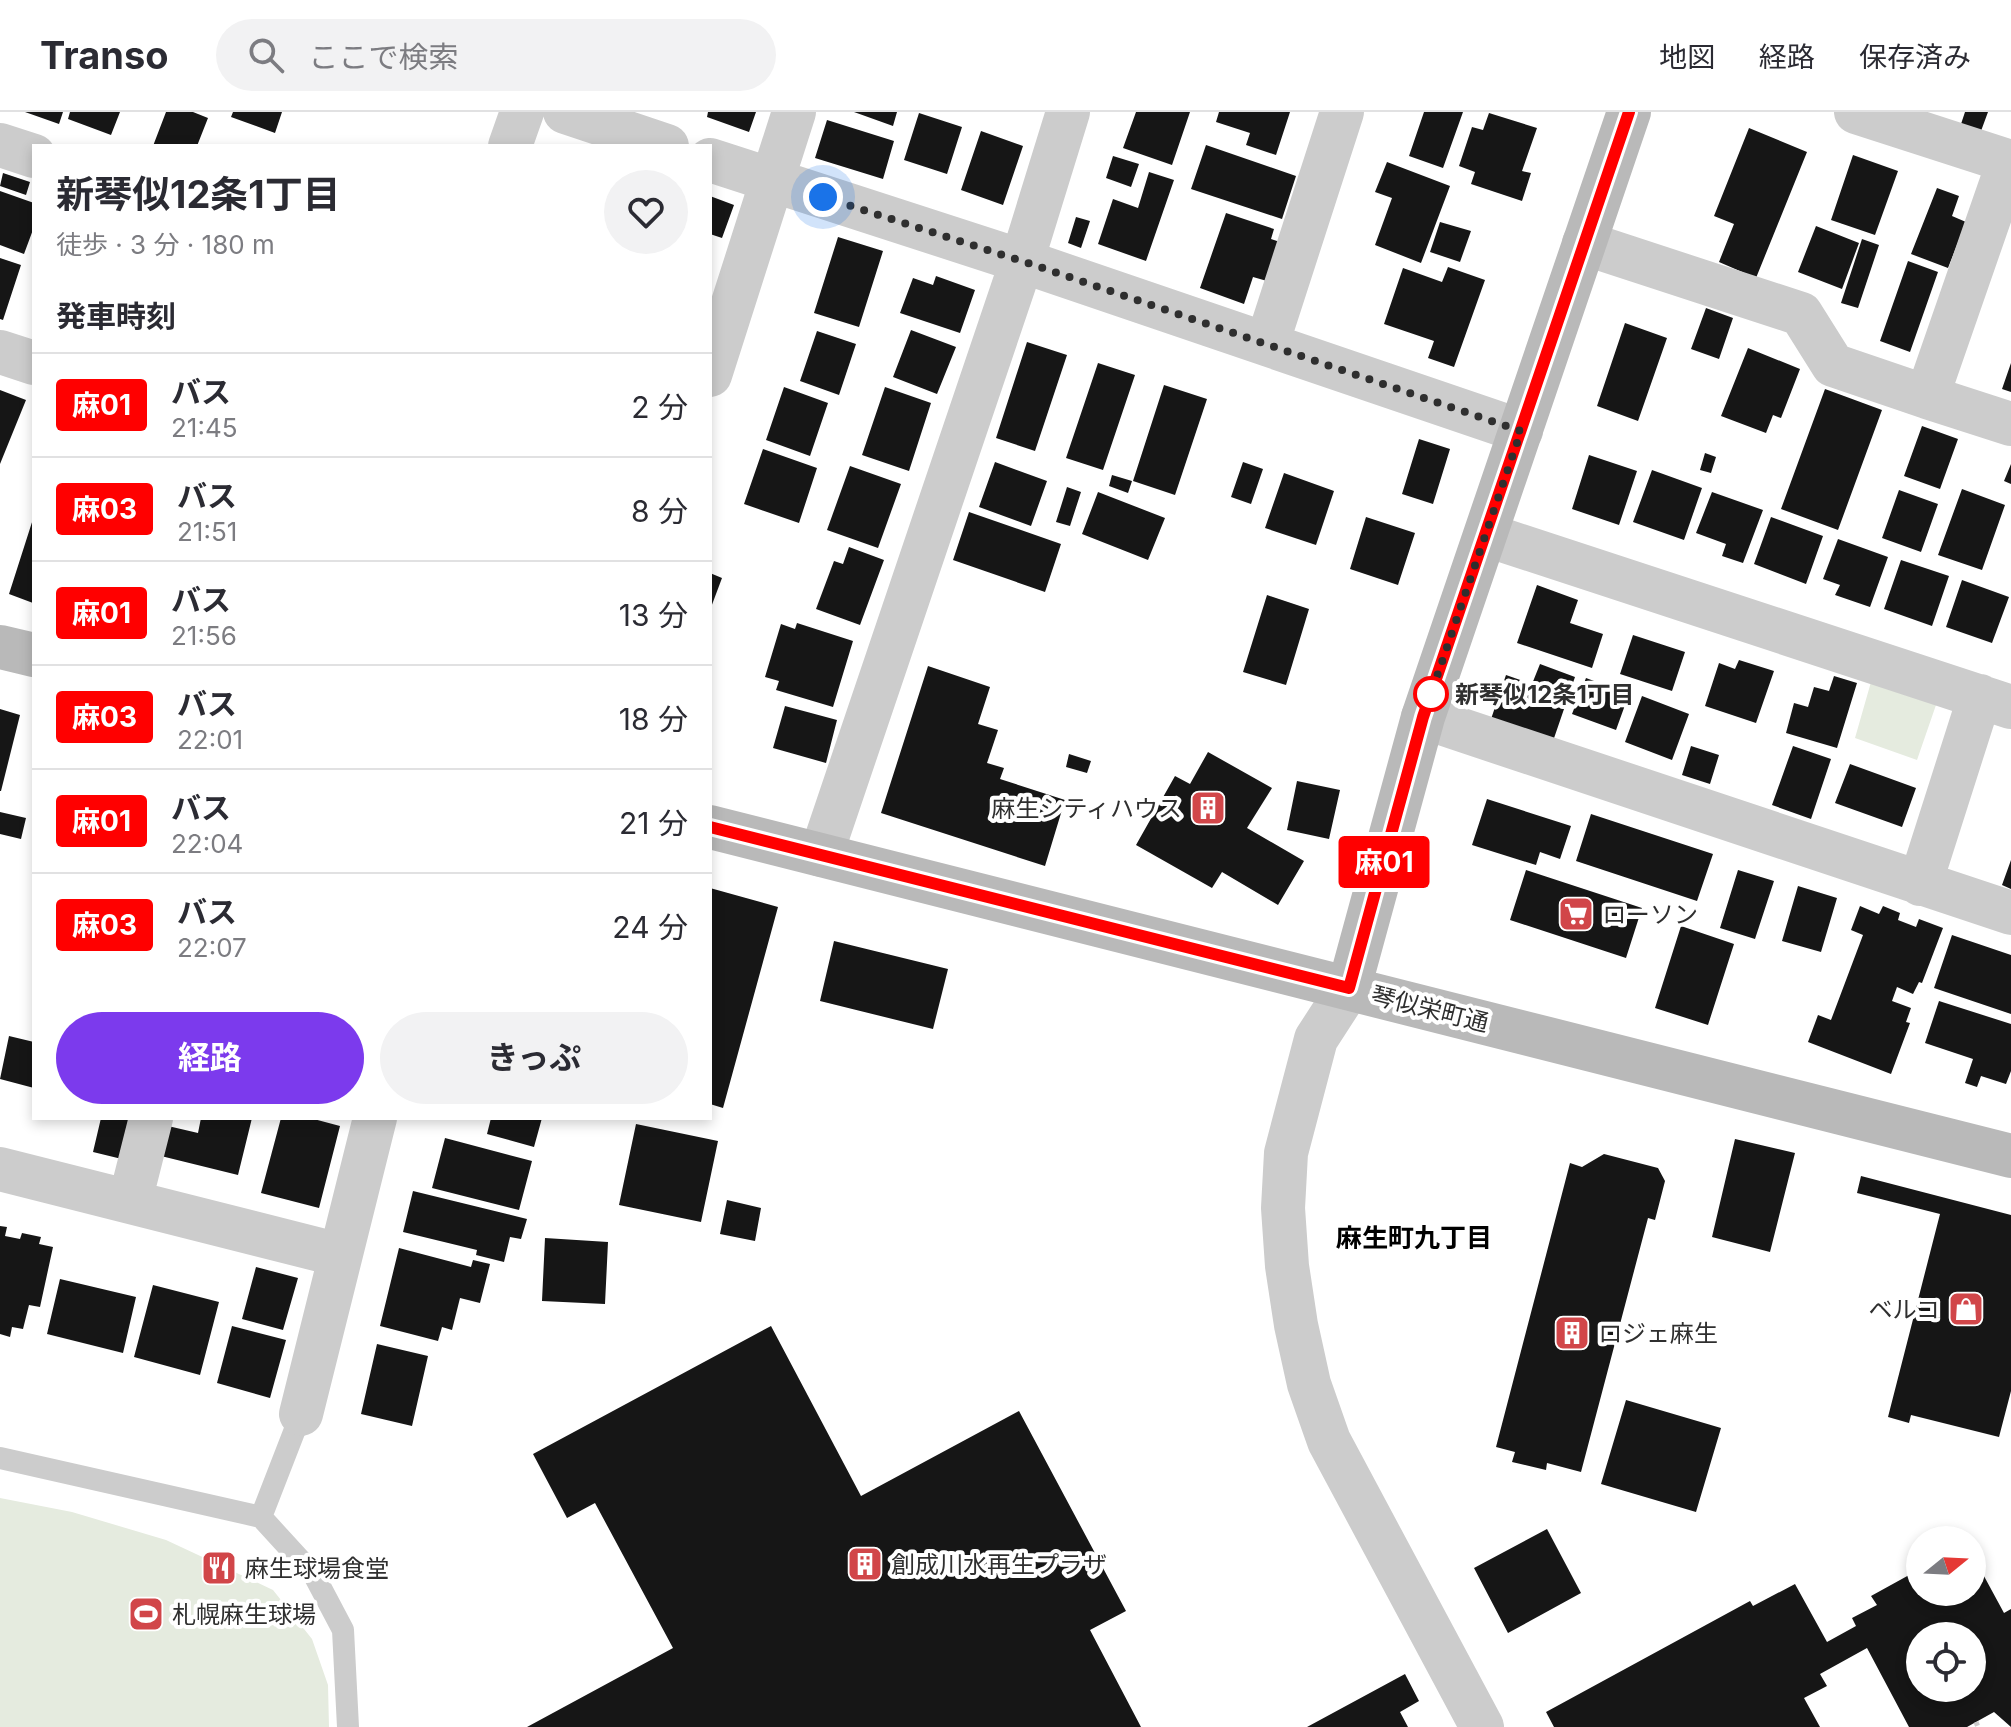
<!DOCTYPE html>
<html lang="ja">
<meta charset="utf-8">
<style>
:root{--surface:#fff;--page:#f2f2f3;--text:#2b2b33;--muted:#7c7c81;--line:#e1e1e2;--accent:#7c3aed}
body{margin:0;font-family:Inter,"Noto Sans JP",sans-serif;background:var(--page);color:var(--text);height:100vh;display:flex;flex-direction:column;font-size:30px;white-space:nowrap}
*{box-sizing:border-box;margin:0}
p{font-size:26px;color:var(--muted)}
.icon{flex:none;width:44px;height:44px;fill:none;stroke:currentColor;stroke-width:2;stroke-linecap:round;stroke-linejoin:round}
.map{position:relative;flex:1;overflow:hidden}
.side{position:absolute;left:32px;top:32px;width:680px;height:976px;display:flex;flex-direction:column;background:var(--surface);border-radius:0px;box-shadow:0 4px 12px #0003}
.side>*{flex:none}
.badge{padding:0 16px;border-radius:6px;font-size:28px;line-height:52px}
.needle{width:52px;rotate:72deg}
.fabs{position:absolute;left:1906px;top:1414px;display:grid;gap:16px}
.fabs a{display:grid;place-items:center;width:80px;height:80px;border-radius:50%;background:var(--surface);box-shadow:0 4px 12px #0003;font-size:40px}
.you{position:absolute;width:40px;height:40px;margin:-20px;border:6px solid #fff;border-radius:50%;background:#1a73e8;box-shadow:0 0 0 12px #1a73e833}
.map>.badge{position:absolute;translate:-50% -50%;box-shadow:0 0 0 4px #fff}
h2{padding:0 24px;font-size:30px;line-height:72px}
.round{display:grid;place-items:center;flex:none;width:84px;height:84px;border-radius:42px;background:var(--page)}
.summary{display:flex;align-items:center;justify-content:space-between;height:136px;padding:0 24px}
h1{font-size:38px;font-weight:700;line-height:60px}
.action{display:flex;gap:16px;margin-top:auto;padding:16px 24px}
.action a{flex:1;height:92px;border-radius:48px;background:var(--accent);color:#fff;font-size:32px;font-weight:700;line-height:92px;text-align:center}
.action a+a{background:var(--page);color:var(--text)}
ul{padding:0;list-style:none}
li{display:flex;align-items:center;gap:24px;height:104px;padding:0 24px;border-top:2px solid var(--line)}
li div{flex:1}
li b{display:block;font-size:30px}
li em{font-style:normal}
li .badge{min-width:88px;font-weight:700;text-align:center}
header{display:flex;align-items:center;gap:48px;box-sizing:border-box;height:112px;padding:0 40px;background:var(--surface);border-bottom:2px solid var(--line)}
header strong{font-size:38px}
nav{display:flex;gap:44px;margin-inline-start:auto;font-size:28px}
.search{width:560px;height:72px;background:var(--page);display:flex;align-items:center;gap:20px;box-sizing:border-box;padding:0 28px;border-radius:44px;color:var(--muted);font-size:30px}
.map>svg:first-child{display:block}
.green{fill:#e5ebdf}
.building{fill:#161616;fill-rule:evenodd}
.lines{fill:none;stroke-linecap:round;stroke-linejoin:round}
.path{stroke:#ccc;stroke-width:5;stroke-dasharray:4 4;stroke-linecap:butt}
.lane{stroke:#ccc;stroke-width:22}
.street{stroke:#ccc;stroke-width:44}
.secondary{stroke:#b9b9b9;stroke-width:44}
.line-casing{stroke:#fff;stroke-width:18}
.line{stroke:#f00;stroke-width:12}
.walk{stroke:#2f2f2f;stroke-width:8;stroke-dasharray:0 14.4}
.stop-dot{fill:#fff;stroke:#f00;stroke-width:4}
.labels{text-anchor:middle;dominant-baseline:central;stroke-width:8;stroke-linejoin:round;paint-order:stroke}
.stop-label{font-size:24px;font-weight:bold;fill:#2f2f2f;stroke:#fff;text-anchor:start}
.poi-label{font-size:24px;fill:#2f2f2f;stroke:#fff;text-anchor:start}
.street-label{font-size:24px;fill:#2f2f2f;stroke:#fff}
.neighbourhood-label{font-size:26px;font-weight:bold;fill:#000;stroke:#fff}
</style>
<header>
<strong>Transo</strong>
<div class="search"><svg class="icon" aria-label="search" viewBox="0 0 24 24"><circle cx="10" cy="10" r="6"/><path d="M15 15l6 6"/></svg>ここで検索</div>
<nav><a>地図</a><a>経路</a><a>保存済み</a></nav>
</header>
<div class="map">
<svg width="2011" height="1615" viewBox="0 0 2011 1615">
<rect width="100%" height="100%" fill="#fff"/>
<path class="green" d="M 1871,570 L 1936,593 L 1917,648 L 1855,626 Z
M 0,1386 L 72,1400 L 166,1428 L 273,1478 L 312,1527 L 328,1573 L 329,1615 L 0,1615 Z"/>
<path class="building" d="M 25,0 L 63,0 L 59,12 Z
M 70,0 L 120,0 L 111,23 L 68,7 Z
M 166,0 L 193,0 L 208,6 L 197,34 L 153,34 Z
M 233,0 L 282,0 L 275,21 L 231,5 Z
M 708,0 L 756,0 L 749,20 L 707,5 Z
M 854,0 L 897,0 L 893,14 Z
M 1136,0 L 1190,0 L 1172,53 L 1123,36 Z
M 1219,0 L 1290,0 L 1276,43 L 1246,33 L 1250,21 L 1216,10 Z
M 1424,0 L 1463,0 L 1443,56 L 1409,44 Z
M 1965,0 L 1988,0 L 1981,19 L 1961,12 Z
M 919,1 L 962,15 L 947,62 L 904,48 Z
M 1489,1 L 1537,16 L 1522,59 L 1531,61 L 1522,89 L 1471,72 L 1475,60 L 1459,54 L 1472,15 L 1483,18 Z
M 827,8 L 894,29 L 883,67 L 815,46 Z
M 1749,16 L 1807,40 L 1756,166 L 1719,150 L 1734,112 L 1714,104 Z
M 981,19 L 1023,34 L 1003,93 L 961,78 Z
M 1206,33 L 1296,64 L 1282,107 L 1191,77 Z
M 1853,43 L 1898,59 L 1875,123 L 1831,108 Z
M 1113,44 L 1139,52 L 1131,75 L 1106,66 Z
M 1387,50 L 1450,74 L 1421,151 L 1375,133 L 1392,86 L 1375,80 Z
M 1149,60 L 1174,68 L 1146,149 L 1098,132 L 1113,87 L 1138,96 Z
M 3,61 L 30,70 L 26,83 L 0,74 Z
M 1937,76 L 1959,84 L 1952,104 L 1966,110 L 1948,156 L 1911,142 Z
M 0,79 L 34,91 L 34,115 L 24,142 L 0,133 Z
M 710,84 L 734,93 L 722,126 L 710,122 Z
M 1226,101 L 1274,117 L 1271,127 L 1280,130 L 1267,169 L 1253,165 L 1244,192 L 1200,176 Z
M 1076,105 L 1090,109 L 1081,136 L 1068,131 Z
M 1440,110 L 1471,119 L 1460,150 L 1430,140 Z
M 1816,114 L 1859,131 L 1842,177 L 1798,160 Z
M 838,125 L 883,139 L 859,215 L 814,201 Z
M 1862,127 L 1879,133 L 1858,196 L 1841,191 Z
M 0,146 L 21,153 L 3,208 L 0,207 Z
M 1908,149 L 1938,160 L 1910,240 L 1880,229 Z
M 1448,155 L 1485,168 L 1454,255 L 1428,246 L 1434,229 L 1384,212 L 1403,156 L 1442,170 Z
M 936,164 L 975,178 L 960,221 L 900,201 L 913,166 L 933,173 Z
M 1706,196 L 1733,206 L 1719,247 L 1691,237 Z
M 1625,211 L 1667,226 L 1638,309 L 1597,294 Z
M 911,218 L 956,235 L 937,282 L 893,265 Z
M 817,219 L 856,232 L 839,283 L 800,269 Z
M 1027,230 L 1067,243 L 1035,339 L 996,326 Z
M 1748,236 L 1800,257 L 1781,306 L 1773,303 L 1766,321 L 1721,304 Z
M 1098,251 L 1135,263 L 1103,358 L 1066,346 Z
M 2011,251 L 2011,280 L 2002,277 Z
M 1164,273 L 1207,287 L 1175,383 L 1133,369 Z
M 784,275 L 828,291 L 810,344 L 766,328 Z
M 885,275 L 931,291 L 909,359 L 862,343 Z
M 1825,277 L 1882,298 L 1838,418 L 1781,397 Z
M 0,278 L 26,288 L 0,352 Z
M 1922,314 L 1958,327 L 1940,377 L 1904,364 Z
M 1419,327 L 1450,337 L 1433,392 L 1402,382 Z
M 763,337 L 817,356 L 799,411 L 744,392 Z
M 1705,341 L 1716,345 L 1711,361 L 1700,358 Z
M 1589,343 L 1637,359 L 1619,413 L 1572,397 Z
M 995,350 L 1047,369 L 1031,414 L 979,395 Z
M 1243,350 L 1263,357 L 1251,392 L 1231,385 Z
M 2011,352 L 2011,372 L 2004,369 Z
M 850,354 L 901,372 L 878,436 L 827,418 Z
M 1652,358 L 1702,376 L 1684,428 L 1633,410 Z
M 1284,361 L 1334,379 L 1316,433 L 1265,416 Z
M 1112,363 L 1132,369 L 1128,381 L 1109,374 Z
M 1067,375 L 1081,380 L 1070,414 L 1056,410 Z
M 1962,377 L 2005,393 L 1982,458 L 1938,443 Z
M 1899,378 L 1938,392 L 1921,440 L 1882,426 Z
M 1098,380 L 1165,406 L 1148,448 L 1082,422 Z
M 1712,380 L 1763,398 L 1743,451 L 1722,444 L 1726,432 L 1696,421 Z
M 969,400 L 1061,432 L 1045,480 L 953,448 Z
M 1366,405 L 1415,421 L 1398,473 L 1350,457 Z
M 1771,405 L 1823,424 L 1806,472 L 1754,452 Z
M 33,407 L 34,488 L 33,491 L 9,482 Z
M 1838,427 L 1888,445 L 1870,495 L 1835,483 L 1840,473 L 1823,467 Z
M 849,435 L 884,448 L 860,513 L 816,497 L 834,449 L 843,452 Z
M 1901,448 L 1949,464 L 1932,514 L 1884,497 Z
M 710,461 L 722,466 L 710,498 Z
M 1962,468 L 2009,485 L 1992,531 L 1946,515 Z
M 1537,473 L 1578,488 L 1570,511 L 1603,522 L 1592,556 L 1517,531 Z
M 1267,483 L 1309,497 L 1286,573 L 1243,560 Z
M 797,511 L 853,529 L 833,595 L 776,578 L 779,569 L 765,565 L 781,512 L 795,517 Z
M 1633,523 L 1685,540 L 1672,579 L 1620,562 Z
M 1739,548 L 1774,559 L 1756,611 L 1705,594 L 1719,551 L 1735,557 Z
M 1540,552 L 1575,565 L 1552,632 L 1490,610 L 1506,563 L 1532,572 Z
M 928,554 L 990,575 L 978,612 L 998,618 L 987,651 L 1004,656 L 1000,667 L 1065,688 L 1045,754 L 881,701 Z
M 1834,564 L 1857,571 L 1837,636 L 1786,621 L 1794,591 L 1808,595 L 1814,575 L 1829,579 Z
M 1586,566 L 1629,582 L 1616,618 L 1572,602 Z
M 1642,584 L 1689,602 L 1672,648 L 1625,630 Z
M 785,594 L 837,608 L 826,651 L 773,636 Z
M 0,597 L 20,603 L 1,679 L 0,679 Z
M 1691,634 L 1719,643 L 1710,672 L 1682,663 Z
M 1793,634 L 1831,647 L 1811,707 L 1772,693 Z
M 1208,640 L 1272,676 L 1247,716 L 1304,749 L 1278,793 L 1222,760 L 1212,776 L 1136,733 L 1175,664 L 1190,672 Z
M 1069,642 L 1091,649 L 1087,661 L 1066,655 Z
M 1850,652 L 1916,676 L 1902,715 L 1835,691 Z
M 1297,669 L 1340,678 L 1329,727 L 1287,718 Z
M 1487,687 L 1571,714 L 1560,747 L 1540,740 L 1536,753 L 1472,733 Z
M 0,700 L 26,706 L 21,727 L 0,722 Z
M 1591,702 L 1713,742 L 1697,789 L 1576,749 Z
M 2011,748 L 2011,777 L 2002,773 Z
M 1526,758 L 1642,796 L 1626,846 L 1510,808 Z
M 1738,758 L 1774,769 L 1755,827 L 1720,816 Z
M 1798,774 L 1837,786 L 1821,840 L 1782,829 Z
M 710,776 L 778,795 L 723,996 L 710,992 Z
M 1860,794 L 1879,802 L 1883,794 L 1900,801 L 1898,808 L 1916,815 L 1919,807 L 1943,816 L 1922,871 L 1919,870 L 1913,882 L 1897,875 L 1892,889 L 1911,896 L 1906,910 L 1910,911 L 1891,962 L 1808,930 L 1818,903 L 1831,908 L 1863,823 L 1851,818 Z
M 1681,814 L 1734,832 L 1708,913 L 1655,896 Z
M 1952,823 L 2011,843 L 2011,902 L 1934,876 Z
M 834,829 L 948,857 L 933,917 L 820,889 Z
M 1939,889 L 2011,912 L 2011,959 L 2006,972 L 1981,964 L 1977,975 L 1965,971 L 1973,947 L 1925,931 Z
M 9,924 L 34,930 L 34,976 L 0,967 Z
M 101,1006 L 140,1006 L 130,1049 L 93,1040 Z
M 201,1006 L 252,1006 L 238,1063 L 161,1044 L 168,1014 L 198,1021 Z
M 281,1006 L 310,1006 L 340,1014 L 319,1096 L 261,1081 Z
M 491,1006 L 542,1006 L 534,1035 L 487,1022 Z
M 636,1012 L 718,1029 L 701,1110 L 619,1093 Z
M 445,1026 L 532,1049 L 519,1098 L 432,1076 Z
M 1735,1027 L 1795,1041 L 1770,1140 L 1712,1125 Z
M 1604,1042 L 1658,1056 L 1665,1069 L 1655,1108 L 1648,1106 L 1581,1360 L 1547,1351 L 1546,1358 L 1512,1350 L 1515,1340 L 1496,1335 L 1570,1051 L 1582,1055 Z
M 1861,1064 L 2011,1103 L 2011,1279 L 1999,1325 L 1911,1303 L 1909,1311 L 1888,1305 L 1940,1102 L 1857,1081 Z
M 413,1079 L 527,1107 L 521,1127 L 510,1125 L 504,1150 L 476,1143 L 477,1138 L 403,1120 Z
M 727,1088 L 761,1096 L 755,1129 L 720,1122 Z
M 0,1114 L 7,1115 L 5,1124 L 20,1127 L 22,1121 L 41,1125 L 39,1132 L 53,1135 L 40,1195 L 29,1193 L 23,1217 L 12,1215 L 10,1225 L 0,1222 Z
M 545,1126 L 608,1130 L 605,1192 L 542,1189 Z
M 399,1136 L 471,1155 L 473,1148 L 490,1152 L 480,1191 L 460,1186 L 452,1218 L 442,1215 L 438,1229 L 380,1214 Z
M 256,1155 L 298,1166 L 283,1218 L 242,1207 Z
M 60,1167 L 136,1185 L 123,1241 L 47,1222 Z
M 153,1173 L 219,1190 L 200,1263 L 134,1245 Z
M 232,1214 L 286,1228 L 270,1286 L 217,1271 Z
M 771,1214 L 861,1384 L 1019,1299 L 1126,1499 L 1090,1518 L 1141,1615 L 527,1615 L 673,1536 L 595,1391 L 567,1406 L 533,1342 Z
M 377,1232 L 428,1244 L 412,1314 L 361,1302 Z
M 1626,1288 L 1721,1316 L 1696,1400 L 1601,1372 Z
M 1547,1417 L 1581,1481 L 1508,1521 L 1474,1456 Z
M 1972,1442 L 2004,1501 L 2011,1497 L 2011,1615 L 1994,1600 L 1967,1615 L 1909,1615 L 1867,1536 L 1820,1562 L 1827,1574 L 1804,1586 L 1820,1615 L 1554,1615 L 1546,1600 L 1750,1489 L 1753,1494 L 1795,1472 L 1827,1530 L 1856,1514 L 1852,1506 L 1877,1493 L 1871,1484 L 1920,1457 L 1920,1480 L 1972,1480 ZM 1920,1524 L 1972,1524 L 1972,1576 L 1920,1576 Z
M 1405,1562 L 1419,1589 L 1400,1600 L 1408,1615 L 1307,1615 Z"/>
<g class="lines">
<path class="path" d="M 1976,1610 L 1978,1615"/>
<path class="lane" d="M 0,1346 L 261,1405 L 314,1463 L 343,1518 L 348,1615
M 261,1405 L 301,1302"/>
<path class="street" d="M 565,0 L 667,34
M 1856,0 L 2011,50
M 0,33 L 34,44
M 510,34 L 522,0
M 710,48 L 1034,153 L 1521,319
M 2009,49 L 1927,285 L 2011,312
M 1584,131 L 1801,202 L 1833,253 L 1927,285
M 1267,232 L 1342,0
M 0,240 L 34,251
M 710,263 L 794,0
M 1487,423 L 2011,595
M 1423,605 L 2011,801
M 821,743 L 1022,149 L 1068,0
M 1920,772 L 1980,584
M 1349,876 L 1316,927 L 1286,1041 L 1283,1096 L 1287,1154 L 1296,1213 L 1309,1272 L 1329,1329 L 1482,1615
M 0,1057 L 340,1143
M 130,1089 L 151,1006
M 301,1302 L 375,1006"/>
<path class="secondary" d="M 0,535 L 34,543
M 710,715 L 2011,1044
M 1349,876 L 1423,605 L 1629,0"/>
</g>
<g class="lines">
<defs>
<path id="line" d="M 710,715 L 1349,876 L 1423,605 L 1629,0"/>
</defs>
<use href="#line" class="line-casing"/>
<use href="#line" class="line"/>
<path class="walk" d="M 823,85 L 1034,153 L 1521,319 L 1431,582"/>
</g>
<defs>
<symbol id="building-square" viewBox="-11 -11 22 22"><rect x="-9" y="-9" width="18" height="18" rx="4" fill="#d14649" stroke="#fff"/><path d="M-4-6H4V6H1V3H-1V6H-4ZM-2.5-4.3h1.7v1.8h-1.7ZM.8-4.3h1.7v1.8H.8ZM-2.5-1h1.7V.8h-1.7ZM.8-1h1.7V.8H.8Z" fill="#fff"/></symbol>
<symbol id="supermarket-square" viewBox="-11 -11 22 22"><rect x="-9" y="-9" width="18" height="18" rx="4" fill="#d14649" stroke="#fff"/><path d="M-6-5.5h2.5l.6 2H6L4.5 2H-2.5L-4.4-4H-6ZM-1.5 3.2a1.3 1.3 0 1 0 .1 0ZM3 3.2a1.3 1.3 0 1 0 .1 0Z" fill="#fff"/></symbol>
<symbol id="shop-square" viewBox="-11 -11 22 22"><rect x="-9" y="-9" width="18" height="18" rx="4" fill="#d14649" stroke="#fff"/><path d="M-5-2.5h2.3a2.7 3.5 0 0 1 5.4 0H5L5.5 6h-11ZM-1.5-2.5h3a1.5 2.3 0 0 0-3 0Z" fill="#fff"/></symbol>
<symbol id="restaurant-square" viewBox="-11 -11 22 22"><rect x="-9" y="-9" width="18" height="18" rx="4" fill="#d14649" stroke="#fff"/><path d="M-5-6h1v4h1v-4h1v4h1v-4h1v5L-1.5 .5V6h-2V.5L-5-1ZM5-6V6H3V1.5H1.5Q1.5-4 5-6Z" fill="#fff"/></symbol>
<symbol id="stadium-square" viewBox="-11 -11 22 22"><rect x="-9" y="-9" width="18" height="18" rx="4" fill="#d14649" stroke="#fff"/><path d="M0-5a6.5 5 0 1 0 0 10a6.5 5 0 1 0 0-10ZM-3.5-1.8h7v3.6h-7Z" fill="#fff"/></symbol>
</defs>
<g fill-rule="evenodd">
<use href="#building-square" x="1188" y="676" width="40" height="40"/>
<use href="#supermarket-square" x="1556" y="782" width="40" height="40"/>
<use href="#shop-square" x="1946" y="1177" width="40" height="40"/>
<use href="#building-square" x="1552" y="1201" width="40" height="40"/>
<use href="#building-square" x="845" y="1432" width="40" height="40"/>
<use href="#restaurant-square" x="199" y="1436" width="40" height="40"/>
<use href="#stadium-square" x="126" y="1482" width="40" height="40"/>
</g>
<circle class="stop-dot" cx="1431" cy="582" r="16"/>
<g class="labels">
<g class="stop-label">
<text x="1455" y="582">新琴似12条1丁目</text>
</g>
<g class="poi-label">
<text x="1182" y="696" text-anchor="end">麻生シティハウス</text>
<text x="1602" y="802">ローソン</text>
<text x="1940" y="1197" text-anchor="end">ベルコ</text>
<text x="1598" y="1221">ロジェ麻生</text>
<text x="891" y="1452">創成川水再生プラザ</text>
<text x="245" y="1456">麻生球場食堂</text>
<text x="172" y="1502">札幌麻生球場</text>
</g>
<g class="street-label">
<text transform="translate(1430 897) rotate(14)">琴似栄町通</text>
</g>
<g class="neighbourhood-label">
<text x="1414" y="1125">麻生町九丁目</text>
</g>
</g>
</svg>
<div class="fabs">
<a><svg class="needle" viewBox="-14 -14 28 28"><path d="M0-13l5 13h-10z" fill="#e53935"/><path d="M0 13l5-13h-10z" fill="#7c7c81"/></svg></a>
<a><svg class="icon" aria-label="locate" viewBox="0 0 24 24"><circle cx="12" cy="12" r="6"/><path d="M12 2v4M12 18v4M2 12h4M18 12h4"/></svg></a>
</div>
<div class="you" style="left:823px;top:85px"></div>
<b class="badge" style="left:1384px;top:750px;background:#f00;color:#fff">麻01</b>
<section class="side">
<div class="summary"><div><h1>新琴似12条1丁目</h1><p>徒歩 · 3 分 · 180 m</p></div><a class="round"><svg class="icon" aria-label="heart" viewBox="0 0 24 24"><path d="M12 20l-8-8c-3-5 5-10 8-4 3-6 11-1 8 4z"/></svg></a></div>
<h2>発車時刻</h2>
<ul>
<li><span class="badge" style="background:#f00;color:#fff">麻01</span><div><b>バス</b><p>21:45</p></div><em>2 分</em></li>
<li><span class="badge" style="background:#f00;color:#fff">麻03</span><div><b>バス</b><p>21:51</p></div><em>8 分</em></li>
<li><span class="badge" style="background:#f00;color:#fff">麻01</span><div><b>バス</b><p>21:56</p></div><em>13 分</em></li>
<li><span class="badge" style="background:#f00;color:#fff">麻03</span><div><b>バス</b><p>22:01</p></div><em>18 分</em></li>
<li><span class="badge" style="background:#f00;color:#fff">麻01</span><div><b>バス</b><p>22:04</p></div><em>21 分</em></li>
<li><span class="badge" style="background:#f00;color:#fff">麻03</span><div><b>バス</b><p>22:07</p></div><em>24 分</em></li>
</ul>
<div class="action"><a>経路</a><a>きっぷ</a></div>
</section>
</div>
